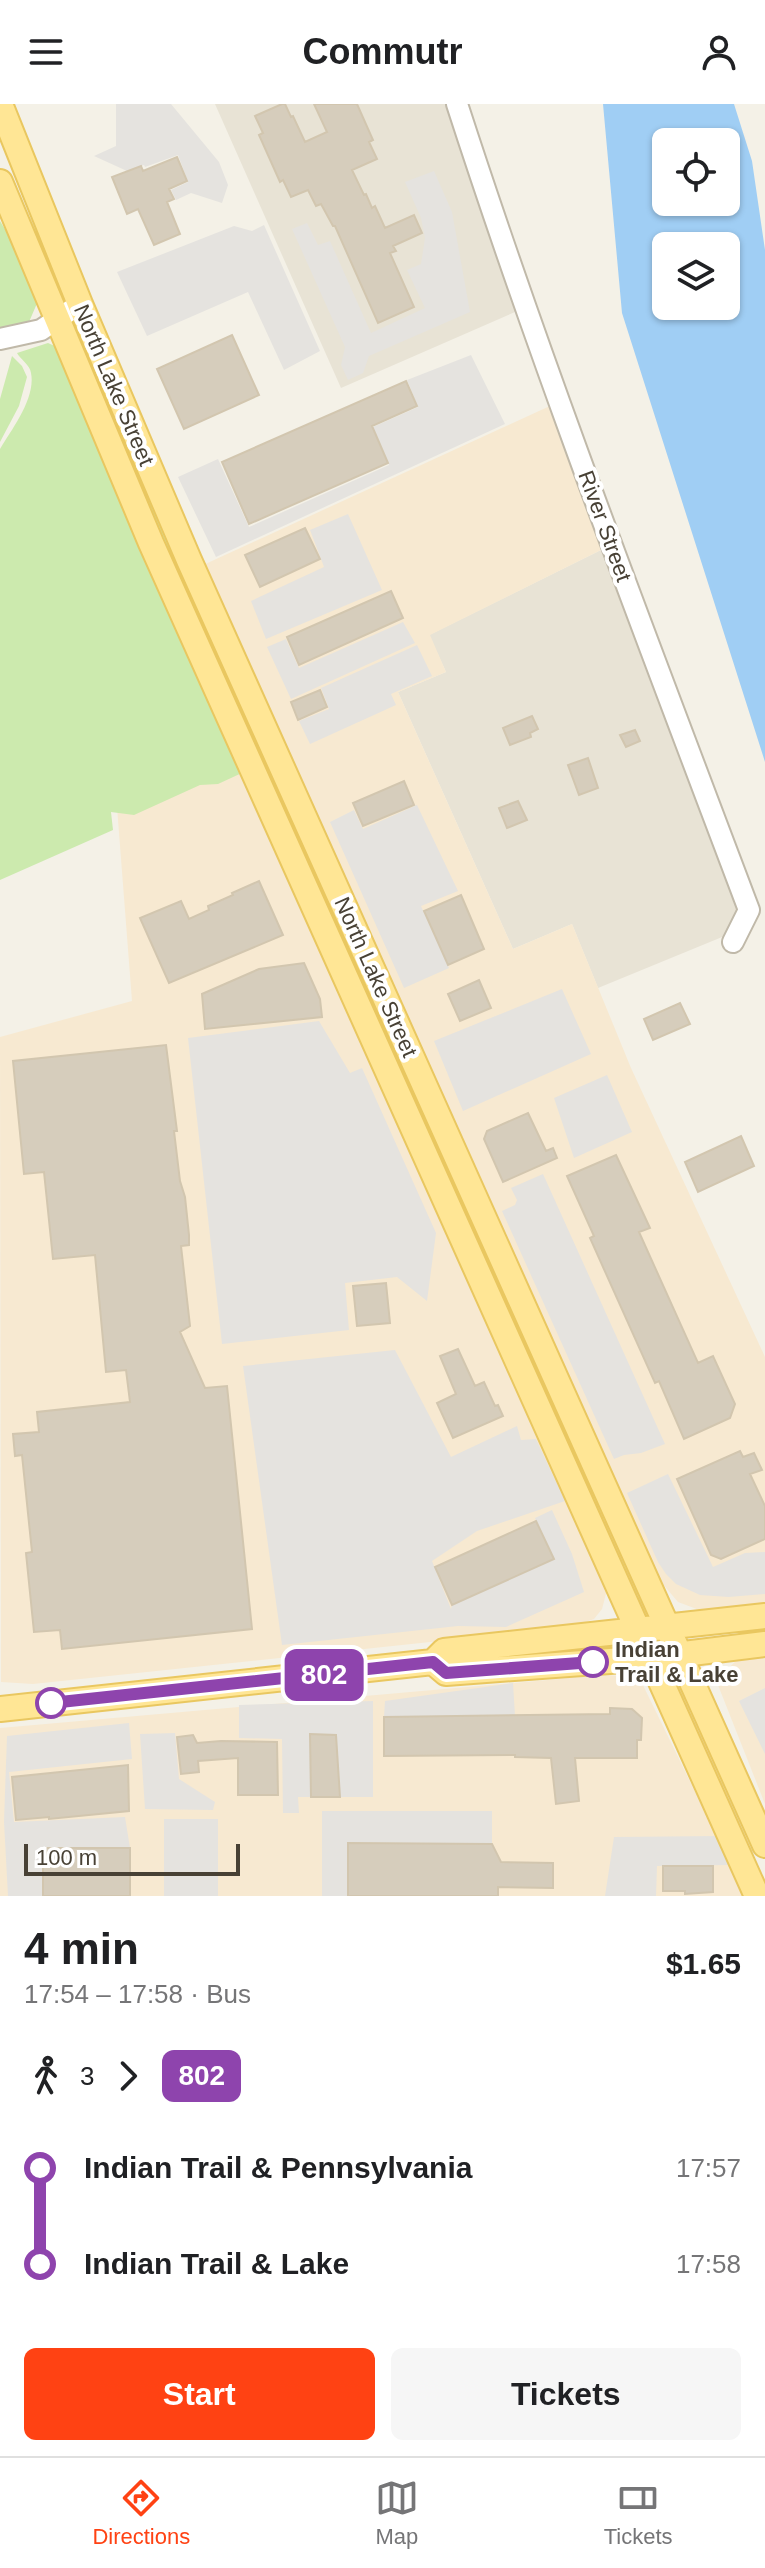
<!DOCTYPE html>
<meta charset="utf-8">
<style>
:root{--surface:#fff;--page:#f6f6f6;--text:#202124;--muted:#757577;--line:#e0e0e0;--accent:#ff4213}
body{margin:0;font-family:Arial,sans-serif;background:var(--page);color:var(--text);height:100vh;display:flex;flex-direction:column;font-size:30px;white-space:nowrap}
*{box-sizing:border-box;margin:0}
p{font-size:26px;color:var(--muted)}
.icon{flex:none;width:44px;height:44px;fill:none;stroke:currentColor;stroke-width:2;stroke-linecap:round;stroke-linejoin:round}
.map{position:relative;height:1792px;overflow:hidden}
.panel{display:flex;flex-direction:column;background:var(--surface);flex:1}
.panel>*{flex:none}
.badge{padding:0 16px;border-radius:12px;font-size:28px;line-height:52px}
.tools{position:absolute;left:652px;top:24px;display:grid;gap:16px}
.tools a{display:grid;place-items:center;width:88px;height:88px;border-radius:12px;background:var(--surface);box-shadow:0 2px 6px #0004;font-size:40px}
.scale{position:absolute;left:24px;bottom:20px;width:216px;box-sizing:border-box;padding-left:8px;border:4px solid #484135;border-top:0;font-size:22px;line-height:28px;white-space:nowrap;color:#484135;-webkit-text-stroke:6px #fff;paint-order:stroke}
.map>.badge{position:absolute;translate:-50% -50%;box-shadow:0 0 0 4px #fff}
.legs{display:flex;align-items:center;gap:12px;height:88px;padding:0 24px;font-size:26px}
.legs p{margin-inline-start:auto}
.headline{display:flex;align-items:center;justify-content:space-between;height:136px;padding:0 24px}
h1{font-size:44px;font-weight:700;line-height:60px}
.button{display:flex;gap:16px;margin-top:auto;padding:16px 24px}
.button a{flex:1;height:92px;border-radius:12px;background:var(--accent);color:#fff;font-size:32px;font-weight:700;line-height:92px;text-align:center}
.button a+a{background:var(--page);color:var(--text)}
ul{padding:0 24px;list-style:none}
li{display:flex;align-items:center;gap:28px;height:96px;font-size:30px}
li i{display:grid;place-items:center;width:12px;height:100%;margin:0 10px;background:currentColor}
li i::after{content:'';width:20px;height:20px;margin:-10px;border:6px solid;border-radius:50%;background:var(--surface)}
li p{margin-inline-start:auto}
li:first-child i{background:linear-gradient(#0000 50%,currentColor 0)}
li:last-child i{background:linear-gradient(currentColor 50%,#0000 0)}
header{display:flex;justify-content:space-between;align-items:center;height:104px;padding:0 24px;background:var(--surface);font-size:36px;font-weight:700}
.dock{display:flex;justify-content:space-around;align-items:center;height:112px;border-top:2px solid var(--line);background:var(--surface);font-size:22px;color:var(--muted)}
.dock a{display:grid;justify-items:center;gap:4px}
.dock .selected{color:var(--accent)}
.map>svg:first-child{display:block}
.residential{fill:#e8e3d5}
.commercial{fill:#f7e9d1}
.green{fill:#cceaae}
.parking{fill:#e5e3df}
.water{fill:#a0cef4;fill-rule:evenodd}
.building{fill:#d6cdbc;stroke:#d2c6af;stroke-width:2}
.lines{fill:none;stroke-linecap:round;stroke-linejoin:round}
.minor-casing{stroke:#c0b9a9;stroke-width:24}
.major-casing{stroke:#e9c760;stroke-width:28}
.minor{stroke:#fff;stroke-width:20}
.major{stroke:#ffe695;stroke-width:24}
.line-1-casing{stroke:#fff;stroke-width:18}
.line-1{stroke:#8e44ad;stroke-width:12}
.stop-1-dot{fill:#fff;stroke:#8e44ad;stroke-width:4}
.labels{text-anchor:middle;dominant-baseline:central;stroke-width:8;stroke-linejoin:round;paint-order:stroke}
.street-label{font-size:22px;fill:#484135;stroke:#fff}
.stop-label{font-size:22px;font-weight:bold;fill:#484135;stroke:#fff;text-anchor:start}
</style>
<header><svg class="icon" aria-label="menu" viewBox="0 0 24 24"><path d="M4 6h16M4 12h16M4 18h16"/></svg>Commutr<svg class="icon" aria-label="person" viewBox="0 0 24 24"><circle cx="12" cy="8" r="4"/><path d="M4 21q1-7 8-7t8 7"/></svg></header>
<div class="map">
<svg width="765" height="1792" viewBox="0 0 765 1792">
<rect width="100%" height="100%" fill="#f4f1e7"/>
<path class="residential" d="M 215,0 L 446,0 L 522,205 L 341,284 Z
M 603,445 L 741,807 L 727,831 L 598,884 L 572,820 L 513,845 L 398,588 L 446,568 L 429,531 Z"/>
<path class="commercial" d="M 552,301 L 603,445 L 430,531 L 446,568 L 398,588 L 513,845 L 572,820 L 631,964 L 765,1253 L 765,1500 L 702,1507 L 678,1498 L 650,1465 L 201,462 Z
M 232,641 L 600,1464 L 607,1486 L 602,1505 L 594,1515 L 572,1523 L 33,1580 L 1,1578 L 0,933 L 132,897 L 116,690 Z
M 765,1552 L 765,1700 L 716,1576 L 737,1556 Z
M 604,1571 L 639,1573 L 746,1792 L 0,1792 L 0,1624 Z"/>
<path class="green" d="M 0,117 L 14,140 L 38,197 L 29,218 L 0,224 Z
M 48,239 L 59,244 L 244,668 L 218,680 L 200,681 L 134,711 L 111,708 L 113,726 L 0,776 L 0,345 C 12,325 36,294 31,269 C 30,261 20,255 17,249 Z
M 12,252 L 22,262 L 27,273 L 19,302 L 0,338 L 0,295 Z
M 137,374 L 168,433 L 306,744 L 260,663 Z
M 401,968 L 433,1027 L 454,1075 L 426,1032 Z"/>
<path class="parking" d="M 116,0 L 171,0 L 219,58 L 228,81 L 222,99 L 191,89 L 176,96 L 171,86 L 188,78 L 178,51 L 145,63 L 144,61 L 127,67 L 94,52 L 116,42 Z
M 434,67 L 452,108 L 470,208 L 369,252 L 363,269 L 348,276 L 341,261 L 345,243 L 292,125 L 307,119 L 318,141 L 330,137 L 371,229 L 425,204 L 407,166 L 421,160 L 425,134 L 421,114 L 405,78 Z
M 264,121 L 320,247 L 284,266 L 248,188 L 147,232 L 117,168 L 234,122 L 252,127 Z
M 471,251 L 505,320 L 216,453 L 178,373 L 218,355 L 249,423 L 389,361 L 373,323 L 418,303 L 407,276 Z
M 348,410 L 382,486 L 266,535 L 251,497 L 324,463 L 310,426 Z
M 403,518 L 415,539 L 291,595 L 267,543 L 286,535 L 299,564 Z
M 417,541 L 432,572 L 391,590 L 396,601 L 310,640 L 299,617 L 329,605 L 321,584 Z
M 417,701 L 458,787 L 421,802 L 449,864 L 404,884 L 330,718 L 354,706 L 363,725 Z
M 562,885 L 591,950 L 463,1007 L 434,937 Z
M 319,917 L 350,969 L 362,964 L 436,1129 L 427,1197 L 397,1173 L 345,1179 L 349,1226 L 222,1240 L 188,934 Z
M 607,971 L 632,1028 L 574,1054 L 554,994 Z
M 543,1070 L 665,1340 L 641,1349 L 624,1351 L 614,1355 L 502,1107 L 515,1101 L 517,1096 L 511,1084 Z
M 395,1246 L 451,1353 L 517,1322 L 521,1336 L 536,1335 L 565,1397 L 477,1427 L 432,1457 L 451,1505 L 452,1501 L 553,1455 L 535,1414 L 552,1406 L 572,1450 L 584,1488 L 506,1523 L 458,1522 L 282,1541 L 243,1262 Z
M 668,1370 L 713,1463 L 745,1449 L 765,1448 L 765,1490 L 729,1493 L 700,1491 L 676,1480 L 666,1470 L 658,1458 L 627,1389 Z
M 513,1579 L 515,1612 L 384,1613 L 385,1597 Z
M 765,1584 L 765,1650 L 739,1597 Z
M 373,1597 L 373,1693 L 340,1693 L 336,1631 L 310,1632 L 311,1693 L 298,1693 L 299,1709 L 283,1709 L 282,1635 L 239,1634 L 239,1601 Z
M 129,1619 L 132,1655 L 9,1668 L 14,1718 L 125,1713 L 130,1744 L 43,1744 L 43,1792 L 8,1792 L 4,1718 L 7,1632 Z
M 175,1629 L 179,1675 L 215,1698 L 213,1706 L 145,1705 L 140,1630 Z
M 322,1707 L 492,1707 L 492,1740 L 348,1739 L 348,1792 L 322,1792 Z
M 164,1715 L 218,1715 L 218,1792 L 164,1792 Z
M 719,1732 L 728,1761 L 657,1762 L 656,1792 L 605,1792 L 614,1733 Z"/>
<path class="water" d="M 603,0 L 734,0 L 752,57 L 765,146 L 765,658 L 622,209 ZM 666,38 L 726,38 L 726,98 L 666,98 ZM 666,142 L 726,142 L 726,202 L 666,202 Z"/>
<path class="building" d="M 282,0 L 285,0 L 291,13 L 293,12 L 305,38 L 327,28 L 314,0 L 357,0 L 373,36 L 369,38 L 377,55 L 352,66 L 364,91 L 366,90 L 372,104 L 375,102 L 385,124 L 414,111 L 422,129 L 393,142 L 396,147 L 390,149 L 414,203 L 378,219 L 335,122 L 333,122 L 321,100 L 316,102 L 308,86 L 291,93 L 283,76 L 280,78 L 259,31 L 263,29 L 255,12 Z
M 177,53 L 187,77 L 169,85 L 174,95 L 167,98 L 180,130 L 154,141 L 138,105 L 127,110 L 112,73 L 141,62 L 143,67 Z
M 232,231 L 259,291 L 184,325 L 157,265 Z
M 406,277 L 417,302 L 372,322 L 388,359 L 249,420 L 222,358 Z
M 305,424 L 320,455 L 260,483 L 245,451 Z
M 391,487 L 403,514 L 299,561 L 287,533 Z
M 320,586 L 327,603 L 298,616 L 291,598 Z
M 532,612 L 538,625 L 530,629 L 531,633 L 510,641 L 503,624 Z
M 635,626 L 640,637 L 626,643 L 620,631 Z
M 588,654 L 598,684 L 579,691 L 568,661 Z
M 404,677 L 414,701 L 363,722 L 353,699 Z
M 518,697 L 527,716 L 507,724 L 499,704 Z
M 259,777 L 283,831 L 169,879 L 140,814 L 181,797 L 189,815 L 209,806 L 208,802 L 233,791 L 232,789 Z
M 461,791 L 484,845 L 448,861 L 424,807 Z
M 304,859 L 320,895 L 322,913 L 205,925 L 202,890 L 259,865 Z
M 479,876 L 491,904 L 460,917 L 448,890 Z
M 680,899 L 690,920 L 653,936 L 644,915 Z
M 166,941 L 177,1027 L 174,1027 L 180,1077 L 185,1093 L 189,1131 L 189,1141 L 181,1142 L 190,1222 L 180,1228 L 205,1284 L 227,1282 L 252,1525 L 62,1545 L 60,1526 L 34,1528 L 26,1449 L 32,1448 L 22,1351 L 15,1352 L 13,1330 L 39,1328 L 37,1308 L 130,1298 L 126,1266 L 106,1268 L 95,1151 L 53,1155 L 44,1068 L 24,1070 L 13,957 Z
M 528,1009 L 546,1047 L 553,1044 L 557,1054 L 503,1078 L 484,1035 L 487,1027 Z
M 741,1032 L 754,1062 L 698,1088 L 685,1058 Z
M 616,1051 L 650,1124 L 639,1128 L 698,1259 L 713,1252 L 735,1300 L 730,1314 L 684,1335 L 659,1277 L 655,1279 L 590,1134 L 594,1132 L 567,1072 Z
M 386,1179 L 390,1219 L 357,1222 L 353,1182 Z
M 458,1245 L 475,1282 L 484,1278 L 495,1302 L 498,1301 L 503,1312 L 453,1334 L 437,1299 L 456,1290 L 440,1252 Z
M 740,1347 L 743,1353 L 754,1349 L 762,1366 L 750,1370 L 765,1402 L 765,1435 L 721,1455 L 711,1451 L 677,1375 Z
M 536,1417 L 554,1455 L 452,1501 L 435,1463 Z
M 610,1604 L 632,1605 L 642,1614 L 641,1636 L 637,1636 L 637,1654 L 575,1654 L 579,1697 L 556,1700 L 551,1654 L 515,1653 L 515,1651 L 384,1652 L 384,1613 L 610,1610 Z
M 310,1630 L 336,1631 L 340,1693 L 311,1693 Z
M 193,1631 L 197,1639 L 221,1637 L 277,1638 L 278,1691 L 238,1691 L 238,1654 L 198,1657 L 199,1668 L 181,1670 L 177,1633 Z
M 128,1661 L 129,1707 L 49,1715 L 49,1713 L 16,1716 L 12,1673 Z
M 348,1739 L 492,1740 L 501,1758 L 553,1759 L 553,1784 L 498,1783 L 498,1792 L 348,1792 Z
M 43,1744 L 130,1744 L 130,1792 L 43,1792 Z
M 663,1762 L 713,1762 L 713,1788 L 685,1790 L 685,1787 L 663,1787 Z"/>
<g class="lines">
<defs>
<path id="minor" d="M 457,0 C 545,272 648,538 749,806 L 733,838
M 0,235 L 41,226 L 80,200"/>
<path id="major" d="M 0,0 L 80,200 L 189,456 L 765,1741
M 0,78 L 151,439 L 757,1792
M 433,1558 L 446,1569 L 651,1554 L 765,1540
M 0,1605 L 433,1558 L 444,1547 L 765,1512"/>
</defs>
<use href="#minor" class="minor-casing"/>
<use href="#major" class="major-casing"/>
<use href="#minor" class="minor"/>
<use href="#major" class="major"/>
</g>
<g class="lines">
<defs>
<path id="line-1" d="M 51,1599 L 433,1558 L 446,1569 L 593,1558"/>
</defs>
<use href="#line-1" class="line-1-casing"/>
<use href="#line-1" class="line-1"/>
</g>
<g class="stop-1-dot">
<circle cx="593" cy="1558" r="14"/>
<circle cx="51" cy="1599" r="14"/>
</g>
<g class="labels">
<g class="street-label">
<text transform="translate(114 281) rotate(67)">North Lake Street</text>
<text transform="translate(605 422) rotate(70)">River Street</text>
<text transform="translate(376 873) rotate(66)">North Lake Street</text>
</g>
<g class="stop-label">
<text x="615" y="1545">Indian<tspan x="615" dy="25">Trail &amp; Lake</tspan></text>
</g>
</g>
</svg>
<div class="tools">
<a><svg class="icon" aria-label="locate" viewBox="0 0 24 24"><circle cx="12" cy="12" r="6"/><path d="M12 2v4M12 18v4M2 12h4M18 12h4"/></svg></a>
<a><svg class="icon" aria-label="layers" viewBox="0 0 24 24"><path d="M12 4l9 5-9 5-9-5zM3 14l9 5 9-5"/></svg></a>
</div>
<div class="scale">100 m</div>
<b class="badge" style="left:324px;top:1571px;background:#8e44ad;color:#fff">802</b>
</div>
<section class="panel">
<div class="headline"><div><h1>4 min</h1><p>17:54 – 17:58 · Bus</p></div><b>$1.65</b></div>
<div class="legs"><svg class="icon" aria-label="walk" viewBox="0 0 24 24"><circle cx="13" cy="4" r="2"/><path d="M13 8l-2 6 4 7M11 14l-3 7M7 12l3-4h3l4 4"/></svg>3<svg class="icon" aria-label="forward" viewBox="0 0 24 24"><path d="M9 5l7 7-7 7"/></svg><b class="badge" style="background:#8e44ad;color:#fff">802</b></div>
<ul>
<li><i style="color:#8e44ad"></i><b>Indian Trail &amp; Pennsylvania</b><p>17:57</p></li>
<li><i style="color:#8e44ad"></i><b>Indian Trail &amp; Lake</b><p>17:58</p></li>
</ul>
<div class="button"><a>Start</a><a>Tickets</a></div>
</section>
<nav class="dock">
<a class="selected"><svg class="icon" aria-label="directions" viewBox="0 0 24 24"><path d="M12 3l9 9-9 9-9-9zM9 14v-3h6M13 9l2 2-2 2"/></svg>Directions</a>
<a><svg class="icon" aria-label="map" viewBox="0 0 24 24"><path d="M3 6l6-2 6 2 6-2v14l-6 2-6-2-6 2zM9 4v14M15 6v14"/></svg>Map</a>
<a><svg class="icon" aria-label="tickets" viewBox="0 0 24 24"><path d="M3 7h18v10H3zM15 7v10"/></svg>Tickets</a>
</nav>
